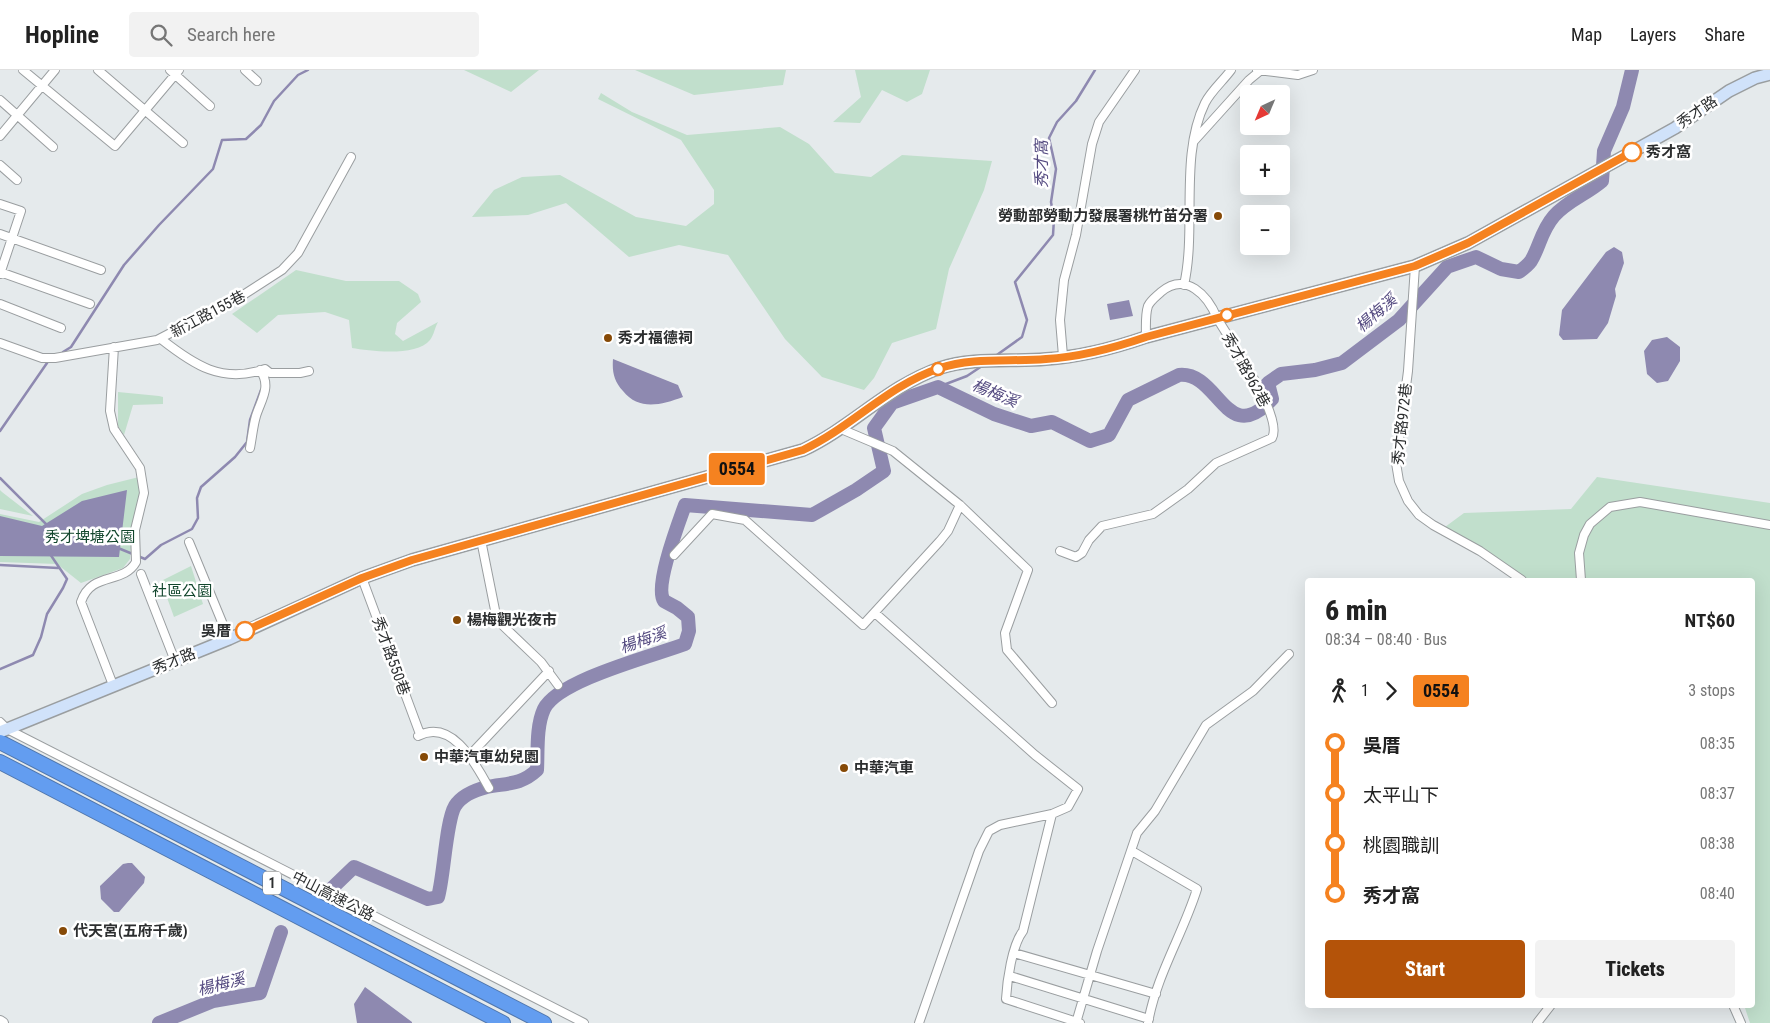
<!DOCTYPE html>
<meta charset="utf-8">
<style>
:root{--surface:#fff;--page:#f2f2f2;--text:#222;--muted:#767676;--line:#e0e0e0;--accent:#b45309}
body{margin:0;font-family:"Roboto Condensed","Noto Sans TC",sans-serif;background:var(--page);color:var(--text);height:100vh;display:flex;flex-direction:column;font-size:19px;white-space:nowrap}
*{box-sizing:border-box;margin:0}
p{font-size:16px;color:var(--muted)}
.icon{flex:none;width:28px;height:28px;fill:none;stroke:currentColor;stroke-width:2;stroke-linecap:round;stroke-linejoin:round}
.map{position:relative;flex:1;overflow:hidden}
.sheet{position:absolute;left:1305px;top:508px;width:450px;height:430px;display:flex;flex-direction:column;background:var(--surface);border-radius:5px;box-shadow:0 5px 20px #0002}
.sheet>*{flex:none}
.badge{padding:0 10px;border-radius:4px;font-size:18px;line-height:32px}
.needle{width:32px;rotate:224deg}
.tools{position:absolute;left:1240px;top:15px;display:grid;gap:10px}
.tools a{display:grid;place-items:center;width:50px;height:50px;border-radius:5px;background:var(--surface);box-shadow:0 5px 20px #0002;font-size:25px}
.map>.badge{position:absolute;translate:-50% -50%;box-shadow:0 0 0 2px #fff}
.legs{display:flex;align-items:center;gap:8px;height:55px;padding:0 20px;font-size:16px}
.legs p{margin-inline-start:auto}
.summary{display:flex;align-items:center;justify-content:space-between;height:85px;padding:0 20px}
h1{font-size:28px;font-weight:800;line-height:38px}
.primary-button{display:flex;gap:10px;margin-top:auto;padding:10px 20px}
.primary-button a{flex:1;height:58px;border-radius:5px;background:var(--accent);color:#fff;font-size:20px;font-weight:800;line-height:58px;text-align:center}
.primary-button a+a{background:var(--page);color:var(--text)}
ul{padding:0 20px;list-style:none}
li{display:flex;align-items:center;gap:18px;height:50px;font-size:19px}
li i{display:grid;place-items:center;width:8px;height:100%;margin:0 6px;background:currentColor}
li i::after{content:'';width:12px;height:12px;margin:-6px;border:4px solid;border-radius:50%;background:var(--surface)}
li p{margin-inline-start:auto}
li:first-child i{background:linear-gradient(#0000 50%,currentColor 0)}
li:last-child i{background:linear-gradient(currentColor 50%,#0000 0)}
header{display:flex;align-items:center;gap:30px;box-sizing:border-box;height:70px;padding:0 25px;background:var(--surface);border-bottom:1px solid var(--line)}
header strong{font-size:24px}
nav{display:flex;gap:28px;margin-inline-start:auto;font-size:18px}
.search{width:350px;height:45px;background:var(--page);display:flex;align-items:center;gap:12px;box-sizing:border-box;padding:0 18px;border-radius:5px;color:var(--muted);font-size:19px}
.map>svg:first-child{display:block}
.green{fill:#c1dfcc}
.water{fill:#8e89b0}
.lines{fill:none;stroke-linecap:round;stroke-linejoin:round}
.stream{stroke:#8e89b0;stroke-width:2.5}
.river{stroke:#8e89b0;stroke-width:14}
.minor-casing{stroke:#9a9ea0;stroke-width:10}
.tertiary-casing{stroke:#9a9ea0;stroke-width:12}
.secondary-casing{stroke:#9a9ea0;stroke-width:14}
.motorway-casing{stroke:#5076ac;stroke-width:16}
.minor{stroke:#fff;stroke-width:8}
.tertiary{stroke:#fff;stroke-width:10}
.secondary{stroke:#d0e2fa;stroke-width:11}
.motorway{stroke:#639df0;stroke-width:14}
.line-1-casing{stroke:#fff;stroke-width:11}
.line-1{stroke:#f58220;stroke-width:8}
.stop-1-dot{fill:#fff;stroke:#f58220;stroke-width:2.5}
.poi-dot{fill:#864a07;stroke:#fff;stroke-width:2}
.labels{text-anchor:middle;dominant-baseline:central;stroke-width:5;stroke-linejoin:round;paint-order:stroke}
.shield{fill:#fff;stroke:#6b6d6d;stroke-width:1}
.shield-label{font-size:14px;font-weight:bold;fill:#2c2e2f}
.street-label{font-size:15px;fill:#2c2e2f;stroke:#fff}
.stop-label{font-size:15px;font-weight:bold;fill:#2c2e2f;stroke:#fff;text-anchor:start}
.poi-label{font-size:15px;font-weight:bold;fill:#2c2e2f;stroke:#fff;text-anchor:start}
.park-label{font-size:15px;fill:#12462d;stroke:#fff}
.water-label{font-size:16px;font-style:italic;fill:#544a80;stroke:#fff}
</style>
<header>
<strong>Hopline</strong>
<div class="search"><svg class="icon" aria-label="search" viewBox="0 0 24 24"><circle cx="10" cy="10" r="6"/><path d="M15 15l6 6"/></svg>Search here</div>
<nav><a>Map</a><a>Layers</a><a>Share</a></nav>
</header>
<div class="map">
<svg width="1770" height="953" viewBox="0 0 1770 953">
<rect width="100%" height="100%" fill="#e5eaec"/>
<path class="green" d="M 464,0 L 539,0 L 511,22 Z
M 635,0 L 786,0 L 783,15 L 694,25 Z
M 855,0 L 930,0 L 922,24 L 907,32 L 882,20 L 860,53 L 833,52 L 861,27 Z
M 601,23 L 632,42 L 687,65 L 780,57 L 809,74 L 835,103 L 871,107 L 902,85 L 992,91 L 984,120 L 949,199 L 936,259 L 892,273 L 874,308 L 864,320 L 822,307 L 785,269 L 728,185 L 679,175 L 629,187 L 566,133 L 528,145 L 472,147 L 494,120 L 522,107 L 560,105 L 636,147 L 686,156 L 714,134 L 714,120 L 681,70 L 598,29 Z
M 296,200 L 346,211 L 399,211 L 418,224 L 421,232 L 397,253 L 395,264 L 403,271 L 438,252 C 435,257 434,265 430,270 C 417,287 370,281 352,278 L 349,250 L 325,242 L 278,245 L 257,263 L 232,244 Z
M 118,322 L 159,326 L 163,327 L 163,334 L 133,335 L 124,365 L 118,356 Z
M 139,407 L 141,420 L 132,460 L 130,489 L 123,498 L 81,513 L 57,494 L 0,492 L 0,444 L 39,452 L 82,424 L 107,415 Z
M 1597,407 L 1770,433 L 1770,953 L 1750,953 L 1744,935 L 1752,935 L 1752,510 L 1514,510 L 1445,457 L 1464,443 L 1571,439 Z
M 0,420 L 2,422 L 33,446 L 0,439 Z
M 191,496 L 203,534 L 174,547 L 161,511 Z"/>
<path class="water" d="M 1614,177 L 1622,182 L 1624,193 L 1615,219 L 1616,226 L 1608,253 L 1597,269 L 1563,270 L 1559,265 L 1562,240 L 1606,182 Z
M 1129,230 L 1133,246 L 1110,250 L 1107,234 Z
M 1667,267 L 1680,277 L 1680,291 L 1668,311 L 1657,313 L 1647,304 L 1644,281 L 1652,270 Z
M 613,289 L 678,315 L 683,327 C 661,335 639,341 623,321 C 614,311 612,302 613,289 Z
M 127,420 L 119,487 L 0,486 L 0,446 L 42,456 L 82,431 Z
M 128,793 L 132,793 L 145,807 L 144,813 L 119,842 L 114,842 L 101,829 L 100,816 L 123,794 Z
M 365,917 L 412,952 L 412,953 L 357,953 L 354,934 Z"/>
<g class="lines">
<path class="stream" d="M 63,282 L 71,277 L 124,195 L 159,155 L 213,99 L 222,70 L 246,69 L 261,55 L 274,31 L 298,5 L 308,0
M 994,287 L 1022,267 L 1027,250 L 1015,212 L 1053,165 L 1054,149 L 1051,132 L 1056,99 L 1049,68 L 1057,52 L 1076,31 L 1095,0
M 938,317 L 967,306 L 982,296
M 0,361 L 47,293
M 0,408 L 48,456
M 118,478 L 145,489 L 161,475 L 192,459 L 198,448 L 197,428 L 201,417 L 235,387 L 247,372 L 250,350 L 261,320
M 0,495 L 58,498
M 0,599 L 33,585 L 41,567 L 47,544 L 63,518 L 67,509 L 50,484"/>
<path class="river" d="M 327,823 L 354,797 L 428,829 L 438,827 C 444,806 446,751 455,736 C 462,725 475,720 487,717 C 507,713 521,715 537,700 C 538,682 536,656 544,639 C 558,610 653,586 685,574 L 689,561 L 688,547 L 677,538 L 664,531 C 654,517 679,452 685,435 L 812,445 L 856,420 L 884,401 L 874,358 L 892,333 L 938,317 L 994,344 L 1031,356 L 1052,352 L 1090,371 L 1109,365 L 1128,330 L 1179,305 C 1219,301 1226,379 1272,329 L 1268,313 L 1281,304 L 1315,300 L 1342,293 L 1399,250 L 1447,197 L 1476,187 L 1501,199 L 1519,202 C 1523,199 1528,195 1531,191 C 1540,176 1541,161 1554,146 C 1567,131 1587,124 1602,111 L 1604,81 L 1623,37 L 1632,0
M 159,953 L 213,931 L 260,923 L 281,862"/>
<defs>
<path id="minor" d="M 23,0 L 115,76 L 179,0
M 98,0 L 183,73
M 170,0 L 210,36
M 245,0 L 257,11
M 1257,0 L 1298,5 L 1313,0
M 0,30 L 53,77
M 0,66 L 55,0
M 1194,71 L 1249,10 L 1260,1
M 0,95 L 17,110
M 0,134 L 21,141 L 0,204
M 0,164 L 101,200
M 1415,196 L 1408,301 L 1396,393 L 1399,411 L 1408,431 L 1419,445 L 1433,455 L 1480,481 L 1522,510
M 0,202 L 90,234
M 1184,215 C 1197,158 1179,86 1205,33 C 1211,21 1223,11 1231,0
M 0,234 L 61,258
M 161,269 C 194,295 222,314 265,299 L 270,303 L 300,303 L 309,301
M 0,273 L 42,288 L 55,288 L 157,270 L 240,227 L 282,200 L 298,183 L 351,87
M 1063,286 L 1060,250 L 1064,210 L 1076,165 L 1092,74 L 1099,52 L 1135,0
M 841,359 L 893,381 L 960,435 L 1028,500 L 1005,563 L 1007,580 L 1052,633
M 250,378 C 252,368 253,356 256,346 C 261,330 272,316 260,300
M 481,470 L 497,550 L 541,592 L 558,615
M 189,472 L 229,569
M 1060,481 L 1076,487 L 1082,483 L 1089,470 L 1102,456 L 1153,444 L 1188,419 L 1216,393 L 1272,368 C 1284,347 1229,269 1217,248 C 1208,226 1186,201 1161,222 C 1157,226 1151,230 1148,236 C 1145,245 1146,257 1146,267
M 674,485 L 712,444 L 745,450 L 863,555 L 940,471 L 948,461 L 960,435
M 141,504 L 175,591
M 362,508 L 420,664
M 1581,510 L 1579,483 L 1584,465 L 1590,454 L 1610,437 L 1640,432 L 1770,455
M 875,543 L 1035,685 L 1078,719 L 1068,737 L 1052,744 L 1000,755 L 989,761 L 979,781 L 919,953
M 113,615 L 81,532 C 91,501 123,515 136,492 L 135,460 L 144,423 L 140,398 L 114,359 L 110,341 L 114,277
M 0,652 L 7,659 L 584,953
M 418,666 C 452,648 475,693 489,718
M 470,685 L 549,601
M 1052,744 L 1023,861 C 1012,875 1007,911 1006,929 L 1080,953
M 1132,781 L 1197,819 C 1183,864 1156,906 1148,953
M 1014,883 L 1156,924
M 1010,906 L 1149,949
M 1733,935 L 1741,953
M 1076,953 L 1097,881 L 1137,763 L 1155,741 L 1206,655 L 1253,621 L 1289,584
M 1537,953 L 1551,935"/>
<path id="tertiary" d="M 0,951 L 3,953"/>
<path id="secondary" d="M 0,662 L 229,569 L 362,508 L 412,490 L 803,380 C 852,357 888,316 940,298 C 973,287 1011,292 1046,289 C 1080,287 1114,278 1146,267 L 1415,196 L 1468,173 L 1675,58 L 1729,21 L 1755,8 L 1770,4"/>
<path id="motorway" d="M 0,672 L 544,953
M 0,692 L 503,953"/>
</defs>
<use href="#minor" class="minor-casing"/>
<use href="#tertiary" class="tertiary-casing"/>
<use href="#secondary" class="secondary-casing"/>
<use href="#motorway" class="motorway-casing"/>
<use href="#minor" class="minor"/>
<use href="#tertiary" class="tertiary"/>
<use href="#secondary" class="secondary"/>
<use href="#motorway" class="motorway"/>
</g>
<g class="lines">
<defs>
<path id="line-1" d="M 245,561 L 362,508 L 412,490 L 803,380 C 852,357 887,316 940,298 C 972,287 1011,292 1046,289 C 1080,287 1114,278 1146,267 L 1415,196 L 1468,173 L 1632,82"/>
</defs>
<use href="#line-1" class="line-1-casing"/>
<use href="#line-1" class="line-1"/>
</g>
<g class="stop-1-dot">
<circle cx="1632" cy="82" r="9"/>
<circle cx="1227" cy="245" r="6"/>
<circle cx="938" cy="299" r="6"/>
<circle cx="245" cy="561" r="9"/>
</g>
<g class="poi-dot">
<circle cx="1218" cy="146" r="5"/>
<circle cx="608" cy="268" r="5"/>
<circle cx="457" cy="550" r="5"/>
<circle cx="424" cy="687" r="5"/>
<circle cx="844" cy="698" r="5"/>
<circle cx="63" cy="861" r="5"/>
</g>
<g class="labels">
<rect class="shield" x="263" y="801.5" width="18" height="23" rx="4"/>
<g class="shield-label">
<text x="272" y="813">1</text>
</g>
<g class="street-label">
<text transform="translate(1697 42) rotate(-34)">秀才路</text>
<text transform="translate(208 244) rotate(-28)">新江路155巷</text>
<text transform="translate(1246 300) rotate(61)">秀才路962巷</text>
<text transform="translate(1402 354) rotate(-84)">秀才路972巷</text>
<text transform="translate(391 586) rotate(70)">秀才路550巷</text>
<text transform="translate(174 591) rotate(-22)">秀才路</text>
<text transform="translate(333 826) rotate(27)">中山高速公路</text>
</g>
<g class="stop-label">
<text x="1646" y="82">秀才窩</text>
<text x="231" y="561" text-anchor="end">吳厝</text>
</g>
<g class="poi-label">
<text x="1208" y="146" text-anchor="end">勞動部勞動力發展署桃竹苗分署</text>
<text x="618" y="268">秀才福德祠</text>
<text x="467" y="550">楊梅觀光夜市</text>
<text x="434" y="687">中華汽車幼兒園</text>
<text x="854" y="698">中華汽車</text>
<text x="73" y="861">代天宮(五府千歲)</text>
</g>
<g class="park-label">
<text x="90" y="467">秀才埤塘公園</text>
<text x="182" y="521">社區公園</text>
</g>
<g class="water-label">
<text transform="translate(1041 94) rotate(-90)">秀才窩</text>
<text transform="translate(1376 243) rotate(-41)">楊梅溪</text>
<text transform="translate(995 323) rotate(23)">楊梅溪</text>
<text transform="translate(643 570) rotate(-19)">楊梅溪</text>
<text transform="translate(221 914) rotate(-14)">楊梅溪</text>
</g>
</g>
</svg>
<div class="tools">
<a><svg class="needle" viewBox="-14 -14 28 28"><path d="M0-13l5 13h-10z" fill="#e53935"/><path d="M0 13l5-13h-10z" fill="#767676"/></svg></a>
<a>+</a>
<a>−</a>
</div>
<b class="badge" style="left:737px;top:399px;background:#f58220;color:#111">0554</b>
<section class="sheet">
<div class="summary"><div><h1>6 min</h1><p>08:34 – 08:40 · Bus</p></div><b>NT$60</b></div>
<div class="legs"><svg class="icon" aria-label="walk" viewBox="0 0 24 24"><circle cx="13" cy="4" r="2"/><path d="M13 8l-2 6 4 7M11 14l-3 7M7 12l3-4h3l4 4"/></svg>1<svg class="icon" aria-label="forward" viewBox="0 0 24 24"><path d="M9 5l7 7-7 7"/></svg><b class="badge" style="background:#f58220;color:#111">0554</b><p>3 stops</p></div>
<ul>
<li><i style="color:#f58220"></i><b>吳厝</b><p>08:35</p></li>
<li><i style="color:#f58220"></i><span>太平山下</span><p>08:37</p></li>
<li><i style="color:#f58220"></i><span>桃園職訓</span><p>08:38</p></li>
<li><i style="color:#f58220"></i><b>秀才窩</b><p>08:40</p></li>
</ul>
<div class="primary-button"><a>Start</a><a>Tickets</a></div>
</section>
</div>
